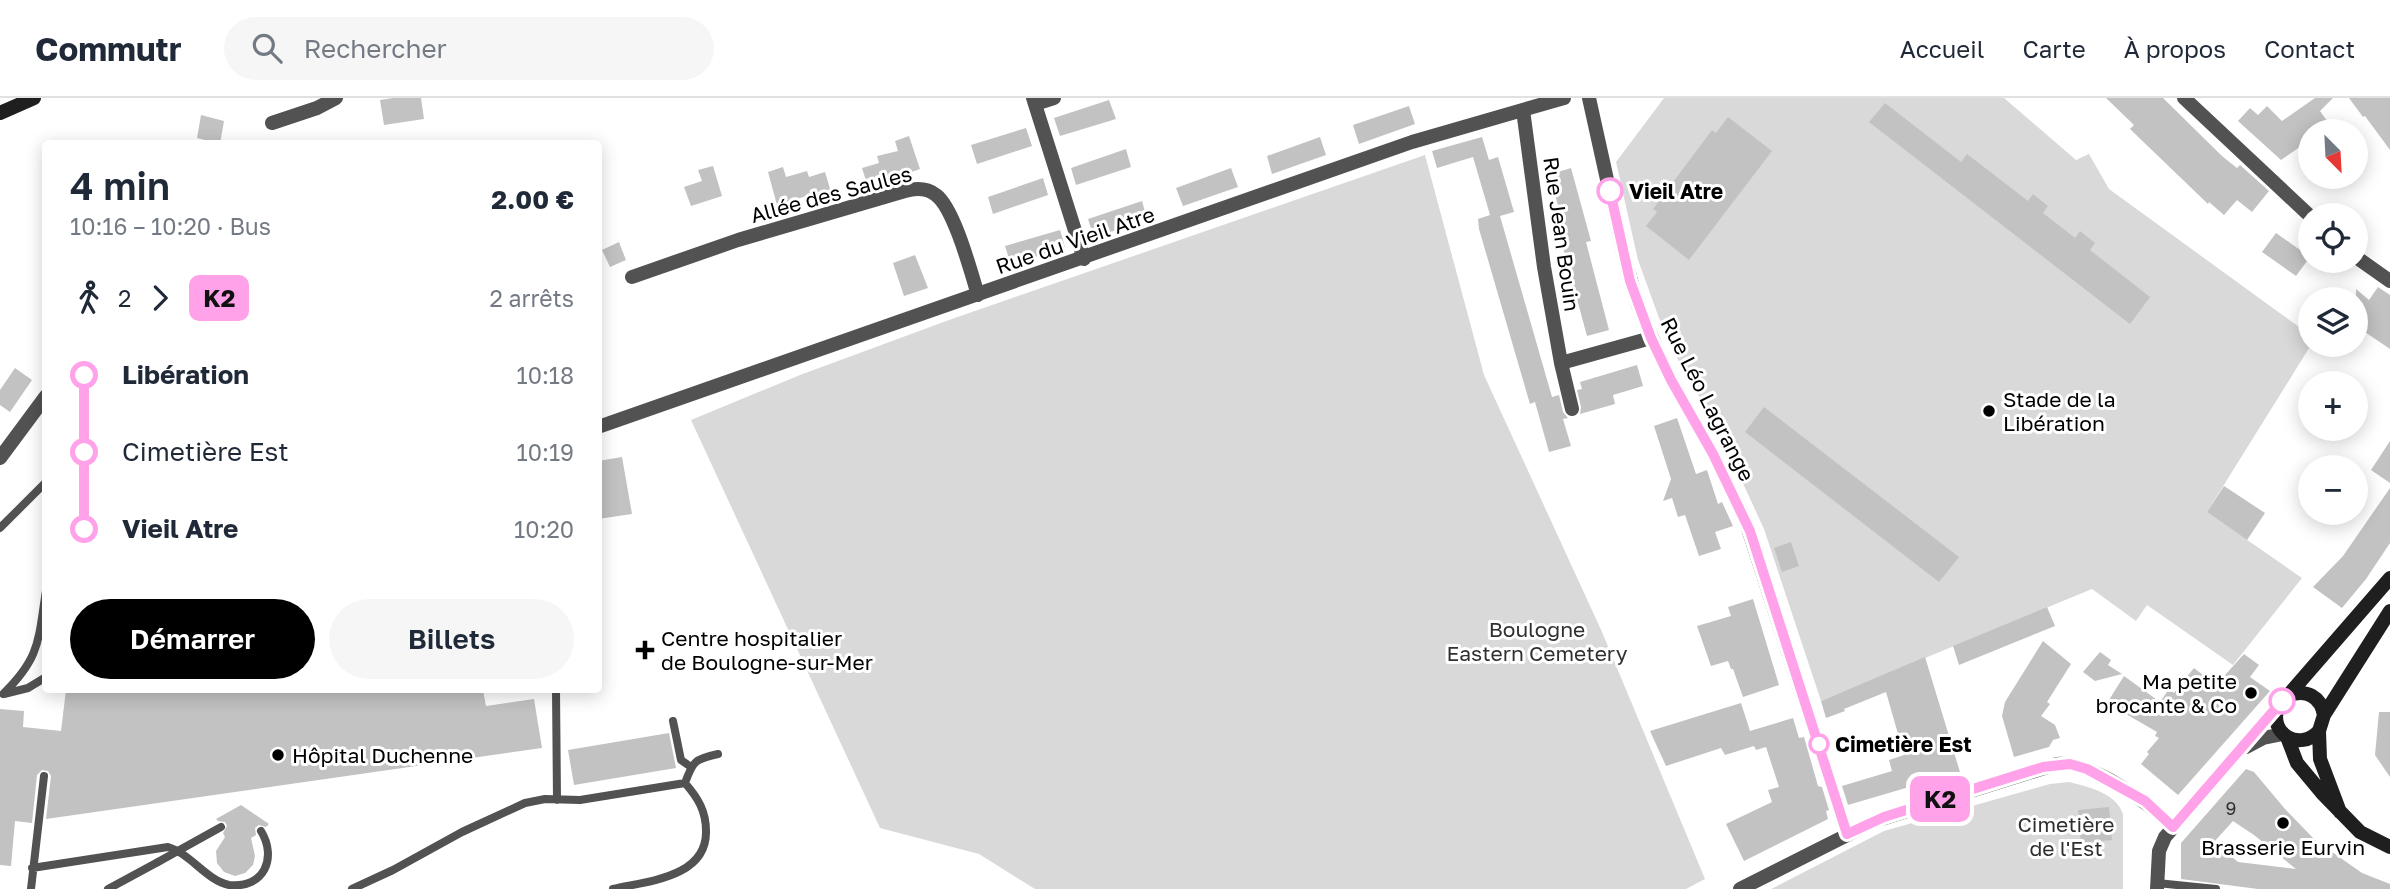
<!DOCTYPE html>
<html lang="fr">
<meta charset="utf-8">
<style>
:root{--surface:#fff;--page:#f6f6f7;--text:#1f2937;--muted:#747a83;--line:#e0e1e3;--accent:#000}
body{margin:0;font-family:"Golos Text",sans-serif;background:var(--page);color:var(--text);height:100vh;display:flex;flex-direction:column;font-size:26px;white-space:nowrap}
*{box-sizing:border-box;margin:0}
p{font-size:23px;color:var(--muted)}
.icon{flex:none;width:38px;height:38px;fill:none;stroke:currentColor;stroke-width:2;stroke-linecap:round;stroke-linejoin:round}
.map{position:relative;flex:1;overflow:hidden}
.side{position:absolute;left:42px;top:42px;width:560px;height:553px;display:flex;flex-direction:column;background:var(--surface);border-radius:7px;box-shadow:0 4px 18px #0003}
.side>*{flex:none}
.badge{padding:0 14px;border-radius:10px;font-size:24px;line-height:46px}
.needle{width:46px;rotate:156deg}
.fabs{position:absolute;left:2298px;top:21px;display:grid;gap:14px}
.fabs a{display:grid;place-items:center;width:70px;height:70px;border-radius:50%;background:var(--surface);box-shadow:0 4px 18px #0003;font-size:35px}
.map>.badge{position:absolute;translate:-50% -50%;box-shadow:0 0 0 4px #fff}
.legs{display:flex;align-items:center;gap:10px;height:77px;padding:0 28px;font-size:23px}
.legs p{margin-inline-start:auto}
.overview{display:flex;align-items:center;justify-content:space-between;height:119px;padding:0 28px}
h1{font-size:38px;font-weight:600;line-height:52px}
.action{display:flex;gap:14px;margin-top:auto;padding:14px 28px}
.action a{flex:1;height:80px;border-radius:42px;background:var(--accent);color:#fff;font-size:28px;font-weight:600;line-height:80px;text-align:center}
.action a+a{background:var(--page);color:var(--text)}
ul{padding:0 28px;list-style:none}
li{display:flex;align-items:center;gap:24px;height:77px;font-size:26px}
li i{display:grid;place-items:center;width:10px;height:100%;margin:0 9px;background:currentColor}
li i::after{content:'';width:18px;height:18px;margin:-9px;border:5px solid;border-radius:50%;background:var(--surface)}
li p{margin-inline-start:auto}
li:first-child i{background:linear-gradient(#0000 50%,currentColor 0)}
li:last-child i{background:linear-gradient(currentColor 50%,#0000 0)}
header{display:flex;align-items:center;gap:42px;box-sizing:border-box;height:98px;padding:0 35px;background:var(--surface);border-bottom:2px solid var(--line)}
header strong{font-size:33px}
nav{display:flex;gap:38px;margin-inline-start:auto;font-size:24px}
.search{width:490px;height:63px;background:var(--page);display:flex;align-items:center;gap:18px;box-sizing:border-box;padding:0 24px;border-radius:38px;color:var(--muted);font-size:26px}
.map>svg:first-child{display:block}
.green{fill:#d9d9d9}
.building{fill:#c2c2c2;fill-rule:evenodd}
.lines{fill:none;stroke-linecap:round;stroke-linejoin:round}
.lane{stroke:#525252;stroke-width:8}
.street{stroke:#525252;stroke-width:14}
.secondary{stroke:#1f1f1f;stroke-width:14}
.lane-bridge{stroke:#525252;stroke-width:8}
.line-1-casing{stroke:#fff;stroke-width:16}
.line-1{stroke:#ffa2ea;stroke-width:10}
.stop-1-dot{fill:#fff;stroke:#ffa2ea;stroke-width:3.5}
.poi-dot{fill:#000;stroke:#fff;stroke-width:2.5}
.labels{text-anchor:middle;dominant-baseline:central;stroke-width:6;stroke-linejoin:round;paint-order:stroke}
.number-label{font-size:18px;fill:#303030}
.stop-label{font-size:21px;font-weight:bold;fill:#000;stroke:#fff;text-anchor:start}
.street-label{font-size:21px;fill:#000;stroke:#fff}
.poi-label{font-size:21px;fill:#000;stroke:#fff;text-anchor:start}
.park-label{font-size:21px;fill:#303030;stroke:#fff}
</style>
<header>
<strong>Commutr</strong>
<div class="search"><svg class="icon" aria-label="search" viewBox="0 0 24 24"><circle cx="10" cy="10" r="6"/><path d="M15 15l6 6"/></svg>Rechercher</div>
<nav><a>Accueil</a><a>Carte</a><a>À propos</a><a>Contact</a></nav>
</header>
<div class="map">
<svg width="2390" height="791" viewBox="0 0 2390 791">
<rect width="100%" height="100%" fill="#fff"/>
<path class="green" d="M 1664,0 L 2004,0 L 2076,62 L 2089,56 L 2109,91 L 2310,237 L 2311,247 L 2207,414 L 2302,480 L 2233,567 L 2147,507 L 2136,523 L 2092,491 L 1821,603 L 1764,431 L 1718,331 L 1678,262 L 1659,220 L 1638,162 L 1616,64 Z
M 1425,57 L 1484,277 L 1602,534 L 1705,781 L 1686,791 L 1035,791 L 979,756 L 880,730 L 691,322 L 800,277 L 949,222 Z
M 2069,684 C 2089,689 2116,695 2123,716 L 2123,791 L 1771,791 L 1884,733 L 2018,695 L 2050,686 Z"/>
<path class="building" d="M 393,0 L 421,0 L 424,21 L 384,27 L 380,2 Z
M 2106,0 L 2163,0 L 2222,58 L 2237,70 L 2240,67 L 2269,93 L 2252,114 L 2237,102 L 2224,117 L 2209,104 L 2208,106 L 2130,31 L 2134,27 Z
M 2315,0 L 2333,0 L 2320,13 L 2330,27 L 2322,33 L 2310,33 L 2310,42 L 2281,62 L 2238,23 L 2250,10 L 2258,17 L 2267,8 L 2282,23 Z
M 2349,0 L 2390,0 L 2390,52 L 2365,18 L 2363,19 Z
M 1109,2 L 1116,21 L 1060,38 L 1054,20 Z
M 1885,5 L 1961,64 L 1967,56 L 2028,103 L 2033,96 L 2048,108 L 2043,115 L 2075,140 L 2080,133 L 2095,145 L 2090,152 L 2150,199 L 2130,226 L 1869,24 Z
M 1409,8 L 1415,26 L 1359,46 L 1353,27 Z
M 201,17 L 224,23 L 220,46 L 197,40 Z
M 1728,19 L 1772,53 L 1689,162 L 1646,128 L 1657,114 L 1653,111 L 1712,32 L 1716,35 Z
M 1026,30 L 1032,48 L 977,66 L 971,47 Z
M 909,38 L 920,71 L 868,89 L 862,70 L 879,65 L 877,58 L 898,53 L 895,43 Z
M 1320,39 L 1326,57 L 1272,76 L 1267,58 Z
M 1482,39 L 1489,62 L 1498,59 L 1514,114 L 1500,118 L 1552,299 L 1559,297 L 1563,314 L 1568,320 L 1563,321 L 1571,348 L 1549,354 L 1535,304 L 1530,306 L 1479,131 L 1478,121 L 1490,117 L 1473,59 L 1437,70 L 1432,53 Z
M 1126,51 L 1131,69 L 1076,87 L 1071,70 Z
M 713,68 L 722,98 L 691,108 L 684,89 L 702,83 L 698,72 Z
M 783,69 L 786,79 L 807,73 L 809,79 L 825,74 L 831,94 L 814,99 L 813,96 L 777,107 L 768,74 Z
M 1231,70 L 1238,89 L 1183,108 L 1176,90 Z
M 1571,70 L 1591,143 L 1586,144 L 1609,232 L 1587,238 L 1558,131 L 1564,129 L 1551,82 L 1557,81 L 1555,75 Z
M 1043,80 L 1048,97 L 993,116 L 988,99 Z
M 1142,103 L 1147,121 L 1094,140 L 1088,121 Z
M 1060,132 L 1065,149 L 1011,167 L 1005,148 Z
M 2276,135 L 2310,159 L 2296,178 L 2262,154 Z
M 619,144 L 626,162 L 610,169 L 602,152 Z
M 915,157 L 928,190 L 904,198 L 893,165 Z
M 2378,189 L 2390,197 L 2390,251 L 2356,228 L 2356,191 L 2369,202 Z
M 1637,267 L 1643,288 L 1613,297 L 1615,306 L 1580,316 L 1581,309 L 1577,292 L 1582,291 L 1580,284 Z
M 15,270 L 32,282 L 10,314 L 0,307 L 0,292 Z
M 1764,309 L 1959,459 L 1939,484 L 1745,334 Z
M 1677,320 L 1696,376 L 1707,372 L 1718,406 L 1722,404 L 1733,428 L 1715,434 L 1721,451 L 1699,458 L 1685,417 L 1678,419 L 1672,400 L 1663,403 L 1671,381 L 1654,328 Z
M 2390,343 L 2390,385 L 2371,372 Z
M 622,359 L 632,416 L 598,421 L 598,363 Z
M 2224,388 L 2265,415 L 2247,442 L 2207,414 Z
M 2390,390 L 2390,445 L 2366,481 L 2342,510 L 2313,489 L 2343,458 Z
M 1791,444 L 1799,468 L 1782,474 L 1774,450 Z
M 1753,501 L 1779,587 L 1743,599 L 1733,571 L 1731,571 L 1728,563 L 1711,568 L 1697,528 L 1731,518 L 1728,509 Z
M 2047,509 L 2055,528 L 1959,567 L 1953,548 Z
M 2043,543 L 2071,566 L 2047,604 L 2050,606 L 2041,618 L 2055,627 L 2060,640 L 2053,642 L 2049,649 L 2014,659 L 2002,618 L 2005,604 Z
M 2100,554 L 2111,562 L 2108,567 L 2122,576 L 2095,583 L 2083,574 Z
M 2244,556 L 2259,567 L 2250,579 L 2270,593 L 2178,697 L 2141,666 L 2149,656 L 2147,654 L 2159,640 L 2155,638 L 2157,634 L 2107,605 L 2124,578 L 2160,604 L 2169,591 L 2174,595 L 2194,570 L 2216,587 Z
M 1925,559 L 1960,674 L 1848,707 L 1842,688 L 1892,673 L 1889,662 L 1904,657 L 1886,594 L 1844,611 L 1845,613 L 1826,620 L 1821,603 Z
M 66,592 L 483,592 L 486,608 L 534,601 L 542,650 L 46,721 L 51,678 L 48,673 L 42,672 L 37,677 L 32,725 L 15,723 L 11,768 L 0,767 L 0,611 L 24,613 L 23,629 L 61,633 Z
M 1741,605 L 1750,633 L 1793,620 L 1799,640 L 1804,639 L 1818,688 L 1822,689 L 1829,712 L 1826,713 L 1828,721 L 1744,763 L 1726,726 L 1772,704 L 1768,692 L 1779,689 L 1766,649 L 1756,652 L 1754,648 L 1725,657 L 1721,650 L 1666,668 L 1650,633 Z
M 2379,614 L 2390,614 L 2390,679 L 2375,657 Z
M 669,635 L 676,670 L 574,687 L 568,652 Z
M 2246,671 L 2254,674 L 2285,711 L 2315,742 L 2362,775 L 2390,786 L 2390,791 L 2258,791 L 2181,781 L 2181,745 ZM 2233,723 L 2254,737 L 2296,771 L 2238,764 L 2214,744 Z
M 241,707 L 269,726 L 266,729 L 259,727 L 255,730 L 256,737 L 251,740 L 255,758 L 253,767 L 245,775 L 235,778 L 224,774 L 217,765 L 216,753 L 225,739 L 223,735 L 227,728 L 225,724 L 218,723 L 216,721 Z
M 2109,709 L 2112,742 L 2081,745 L 2078,712 Z"/>
<g class="lines">
<path class="lane" d="M 0,430 L 46,384
M 556,592 L 557,702
M 3,596 C 41,559 38,542 46,493
M 4,596 L 28,590 L 46,579
M 673,623 L 681,662 L 691,669
M 685,685 C 693,663 695,661 718,656
M 32,770 L 168,749 C 191,756 206,782 229,787 C 265,791 277,759 261,733
M 2157,785 L 2216,791
M 31,791 L 44,678
M 108,791 L 158,764
M 352,791 L 393,772 L 462,734 L 525,705 L 545,701 L 580,702 L 685,685
M 613,791 C 646,783 707,780 706,733 C 706,713 698,700 685,685"/>
<path class="street" d="M 1033,0 L 1084,161
M 1589,0 L 1623,154 L 1638,207 L 1665,270 L 1713,356 L 1745,421 L 1847,736
M 2184,0 L 2310,118
M 1035,6 L 1054,0
M 1523,12 L 1544,169 L 1561,265 L 1651,240
M 272,25 L 317,10 L 336,0
M 2356,159 L 2390,183
M 632,179 L 738,142 L 905,93 C 916,90 927,90 936,97 C 954,110 971,174 978,197
M 1561,265 L 1572,311
M 601,328 L 1412,44 L 1564,0
M 0,360 L 46,298
M 2246,649 L 2263,640 L 2283,636
M 1740,791 L 1875,723 L 2057,666 C 2092,663 2149,705 2173,729
M 2157,791 L 2159,753 L 2165,739 L 2280,606"/>
<path class="secondary" d="M 0,15 L 34,0
M 2288,598 C 2306,590 2321,599 2324,617
M 2319,633 C 2300,654 2268,636 2278,609 L 2390,480
M 2287,639 L 2297,665 L 2322,695 L 2360,734 L 2390,749
M 2340,714 L 2320,661 L 2319,633 L 2324,617 L 2390,513"/>
<path class="lane-bridge" d="M 158,764 L 221,729"/>
</g>
<g class="lines">
<defs>
<path id="line-1" d="M 1610,93 L 1630,183 L 1651,240 L 1671,282 L 1713,356 L 1750,433 L 1847,736 L 1884,719 L 2043,669 L 2070,666 L 2087,671 L 2145,703 L 2173,729 L 2282,603"/>
</defs>
<use href="#line-1" class="line-1-casing"/>
<use href="#line-1" class="line-1"/>
</g>
<g class="stop-1-dot">
<circle cx="1610" cy="93" r="12"/>
<circle cx="2282" cy="603" r="12"/>
<circle cx="1819" cy="646" r="9"/>
</g>
<g class="poi-dot">
<circle cx="1989" cy="313" r="7"/>
<path d="M641.5 541.5h7v7h7v7h-7v7h-7v-7h-7v-7h7z"/>
<circle cx="2251" cy="595" r="7"/>
<circle cx="278" cy="657" r="7"/>
<circle cx="2283" cy="725" r="7"/>
</g>
<g class="labels">
<g class="number-label">
<text x="2231" y="710">9</text>
</g>
<g class="stop-label">
<text x="1629" y="93">Vieil Atre</text>
<text x="1835" y="646">Cimetière Est</text>
</g>
<g class="street-label">
<text transform="translate(831 96) rotate(-15)">Allée des Saules</text>
<text transform="translate(1562 136) rotate(82)">Rue Jean Bouin</text>
<text transform="translate(1075 142) rotate(-19)">Rue du Vieil Atre</text>
<text transform="translate(1708 301) rotate(63)">Rue Léo Lagrange</text>
</g>
<g class="poi-label">
<text x="2003" y="301">Stade de la<tspan x="2003" dy="24">Libération</tspan></text>
<text x="661" y="540">Centre hospitalier<tspan x="661" dy="24">de Boulogne-sur-Mer</tspan></text>
<text x="2237" y="583" text-anchor="end">Ma petite<tspan x="2237" dy="24">brocante &amp; Co</tspan></text>
<text x="292" y="657">Hôpital Duchenne</text>
<text x="2283" y="749" text-anchor="middle">Brasserie Eurvin</text>
</g>
<g class="park-label">
<text x="1537" y="531">Boulogne<tspan x="1537" dy="24">Eastern Cemetery</tspan></text>
<text x="2066" y="726">Cimetière<tspan x="2066" dy="24">de l'Est</tspan></text>
</g>
</g>
</svg>
<div class="fabs">
<a><svg class="needle" viewBox="-14 -14 28 28"><path d="M0-13l5 13h-10z" fill="#e53935"/><path d="M0 13l5-13h-10z" fill="#747a83"/></svg></a>
<a><svg class="icon" aria-label="locate" viewBox="0 0 24 24"><circle cx="12" cy="12" r="6"/><path d="M12 2v4M12 18v4M2 12h4M18 12h4"/></svg></a>
<a><svg class="icon" aria-label="layers" viewBox="0 0 24 24"><path d="M12 4l9 5-9 5-9-5zM3 14l9 5 9-5"/></svg></a>
<a>+</a>
<a>−</a>
</div>
<b class="badge" style="left:1940px;top:701px;background:#ffa2ea;color:#111">K2</b>
<section class="side">
<div class="overview"><div><h1>4 min</h1><p>10:16 – 10:20 · Bus</p></div><b>2.00 €</b></div>
<div class="legs"><svg class="icon" aria-label="walk" viewBox="0 0 24 24"><circle cx="13" cy="4" r="2"/><path d="M13 8l-2 6 4 7M11 14l-3 7M7 12l3-4h3l4 4"/></svg>2<svg class="icon" aria-label="forward" viewBox="0 0 24 24"><path d="M9 5l7 7-7 7"/></svg><b class="badge" style="background:#ffa2ea;color:#111">K2</b><p>2 arrêts</p></div>
<ul>
<li><i style="color:#ffa2ea"></i><b>Libération</b><p>10:18</p></li>
<li><i style="color:#ffa2ea"></i><span>Cimetière Est</span><p>10:19</p></li>
<li><i style="color:#ffa2ea"></i><b>Vieil Atre</b><p>10:20</p></li>
</ul>
<div class="action"><a>Démarrer</a><a>Billets</a></div>
</section>
</div>
